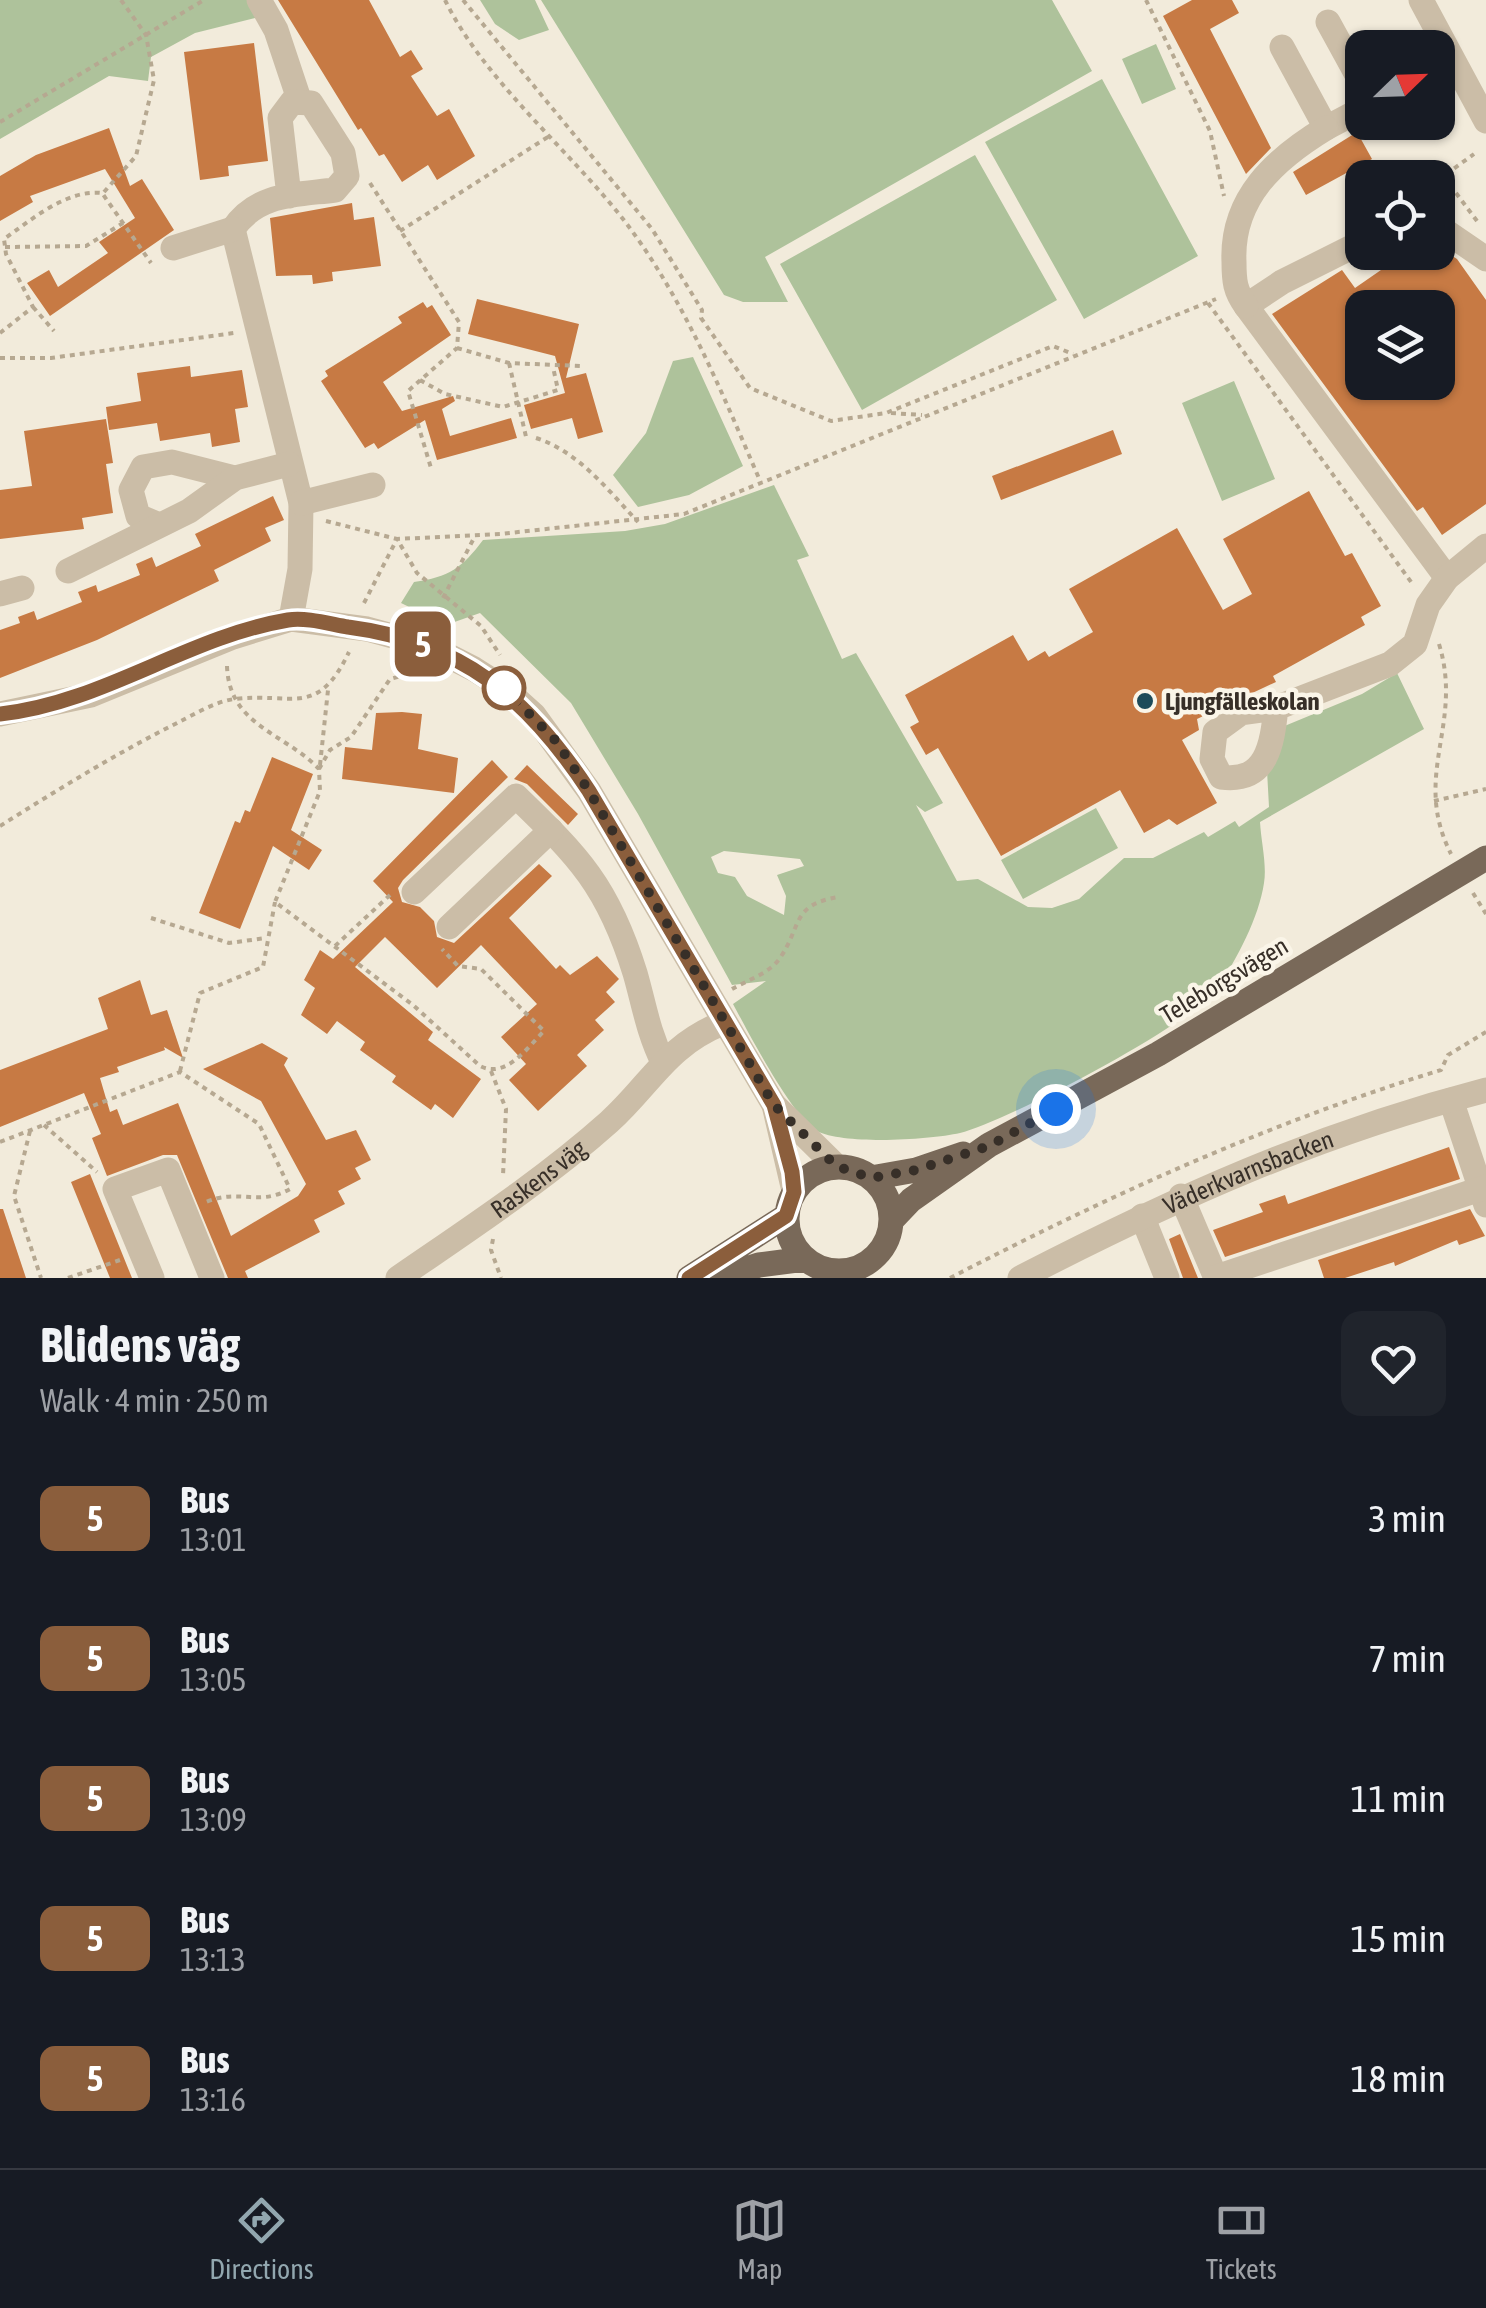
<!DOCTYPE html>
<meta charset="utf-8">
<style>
:root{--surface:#171b24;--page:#20242c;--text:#f1f3f6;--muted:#9ea1a6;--line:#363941;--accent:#92a7af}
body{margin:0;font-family:"Asap Condensed",sans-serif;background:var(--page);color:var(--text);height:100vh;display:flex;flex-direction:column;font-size:38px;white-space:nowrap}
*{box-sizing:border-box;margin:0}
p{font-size:32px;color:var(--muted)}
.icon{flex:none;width:55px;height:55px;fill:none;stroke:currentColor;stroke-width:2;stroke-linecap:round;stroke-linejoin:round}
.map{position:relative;height:1278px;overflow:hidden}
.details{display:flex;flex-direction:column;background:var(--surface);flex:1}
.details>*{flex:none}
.badge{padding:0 20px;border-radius:15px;font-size:35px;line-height:65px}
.needle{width:65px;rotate:67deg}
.tools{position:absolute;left:1345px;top:30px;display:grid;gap:20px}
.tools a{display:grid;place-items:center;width:110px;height:110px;border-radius:20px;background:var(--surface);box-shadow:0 2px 8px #0004;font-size:50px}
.you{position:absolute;width:50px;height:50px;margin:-25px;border:8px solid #fff;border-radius:50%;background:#1a73e8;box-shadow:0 0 0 15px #1a73e833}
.map>.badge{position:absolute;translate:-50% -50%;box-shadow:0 0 0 5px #fff}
.round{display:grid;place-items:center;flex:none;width:105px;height:105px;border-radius:20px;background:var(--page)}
.head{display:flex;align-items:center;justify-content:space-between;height:170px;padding:0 40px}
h1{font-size:48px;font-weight:700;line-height:75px}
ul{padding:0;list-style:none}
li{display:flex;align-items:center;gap:30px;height:140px;padding:0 40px}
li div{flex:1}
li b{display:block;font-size:38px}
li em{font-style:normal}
li .badge{min-width:110px;font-weight:700;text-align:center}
.tabs{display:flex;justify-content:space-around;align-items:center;height:140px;border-top:2px solid var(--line);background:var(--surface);font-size:28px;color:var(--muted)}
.tabs a{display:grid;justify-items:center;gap:5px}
.tabs .selected{color:var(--accent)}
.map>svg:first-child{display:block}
.green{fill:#aec29b;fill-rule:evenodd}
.building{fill:#c77a44;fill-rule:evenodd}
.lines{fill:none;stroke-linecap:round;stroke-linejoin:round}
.path{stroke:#b6a891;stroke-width:4;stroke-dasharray:5 5;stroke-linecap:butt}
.minor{stroke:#cbbda7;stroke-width:25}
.major{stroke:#796959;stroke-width:25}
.line-casing{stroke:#fff;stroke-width:22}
.line{stroke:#8b5e3c;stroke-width:15}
.walk{stroke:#372f28;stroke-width:10;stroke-dasharray:0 18}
.stop-dot{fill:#fff;stroke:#8b5e3c;stroke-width:5}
.poi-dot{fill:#1d4b59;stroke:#faf5e8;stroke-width:4}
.labels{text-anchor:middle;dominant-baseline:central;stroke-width:9;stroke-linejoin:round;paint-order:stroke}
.poi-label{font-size:25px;font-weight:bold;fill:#372f28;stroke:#faf5e8;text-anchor:start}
.street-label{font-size:25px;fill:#372f28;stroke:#faf5e8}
</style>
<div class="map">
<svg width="1486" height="1278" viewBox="0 0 1486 1278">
<rect width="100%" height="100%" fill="#f2ebdb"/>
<path class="green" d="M 0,0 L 249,0 L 259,17 L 195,33 L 151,57 L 148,81 L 109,76 L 0,139 Z
M 480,0 L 535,0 L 549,30 L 519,40 L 495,24 Z
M 541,0 L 1052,0 L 1092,71 L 765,257 L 788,302 L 743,302 L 724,295 Z
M 1156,44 L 1176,89 L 1142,104 L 1122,59 Z
M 1102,79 L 1198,256 L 1084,319 L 985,142 Z
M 975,155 L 1057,300 L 862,410 L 780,264 Z
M 693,357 L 743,466 L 689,495 L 638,507 L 613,475 L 646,433 L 673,361 Z
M 1234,381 L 1275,479 L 1222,501 L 1182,403 Z
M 774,485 L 809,556 L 797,560 L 842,659 L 856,653 L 943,803 L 925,812 L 916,805 L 957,881 L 978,879 L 1028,907 L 1052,908 L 1079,899 L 1124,858 L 1153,858 L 1204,832 L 1208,837 L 1235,821 L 1239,827 L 1269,807 L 1265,734 L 1362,694 L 1397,673 L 1424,729 L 1260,822 C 1261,841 1267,865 1264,883 C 1259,917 1237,959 1218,987 C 1194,1024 1005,1122 960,1133 C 929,1140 844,1145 817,1131 C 794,1120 747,1030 733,1004 L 766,981 L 732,985 L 638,814 L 571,703 L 480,613 L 446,625 L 401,603 L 414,582 C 449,577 462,568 483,540 L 625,531 L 665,524 ZM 724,851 L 800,859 L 804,866 L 777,875 L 786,896 L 784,915 L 747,896 L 735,877 L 718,873 L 711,857 Z
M 1096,808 L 1118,848 L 1023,899 L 1001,860 Z"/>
<path class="building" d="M 278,0 L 369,0 L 400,57 L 411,50 L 423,69 L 411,76 L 437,116 L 449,109 L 475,156 L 437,180 L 428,165 L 402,182 L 384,154 L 379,156 L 361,128 L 358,130 Z
M 1192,0 L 1232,0 L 1239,13 L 1210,29 L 1271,148 L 1246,174 L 1163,16 Z
M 254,43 L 268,161 L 228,166 L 229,176 L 200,180 L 184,52 Z
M 109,128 L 130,186 L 142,179 L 174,230 L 50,316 L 27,283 L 49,270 L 58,287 L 108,253 L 99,242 L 135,218 L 105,169 L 30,196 L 33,202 L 0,221 L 0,176 L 36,155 Z
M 1357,132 L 1372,159 L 1306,195 L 1293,172 Z
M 352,203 L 354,220 L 374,217 L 381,266 L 332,272 L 333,281 L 313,284 L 312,275 L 276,276 L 270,218 Z
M 1407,252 L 1425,252 L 1432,262 L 1446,252 L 1457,259 L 1486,300 L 1486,504 L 1442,535 L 1423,507 L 1417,511 L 1272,314 L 1342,270 L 1355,288 ZM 1362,308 L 1438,308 L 1438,382 L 1362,382 Z
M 477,299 L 579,324 L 566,378 L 586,373 L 603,432 L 578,439 L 572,418 L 531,429 L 524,405 L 565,393 L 555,356 L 468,334 Z
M 423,302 L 427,308 L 432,305 L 451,335 L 383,382 L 402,411 L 453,396 L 455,401 L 442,409 L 450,436 L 511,418 L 517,438 L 437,460 L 425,420 L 378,449 L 374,443 L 365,448 L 321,381 L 328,376 L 325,371 L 402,323 L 398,317 Z
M 190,366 L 191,377 L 242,370 L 248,407 L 235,409 L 240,442 L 212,447 L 210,433 L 160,441 L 157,423 L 109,430 L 106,407 L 141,401 L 137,373 Z
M 106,419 L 113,463 L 106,464 L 113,513 L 82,518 L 84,529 L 0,539 L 0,490 L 32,486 L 24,431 Z
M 1113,430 L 1122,454 L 1001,500 L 992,476 Z
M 1309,491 L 1345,556 L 1352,553 L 1381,606 L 1361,617 L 1365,625 L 1273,676 L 1276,682 L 1197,719 L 1199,730 L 1182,740 L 1217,803 L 1177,825 L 1169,819 L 1144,833 L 1120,790 L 1001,856 L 938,748 L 926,755 L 910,727 L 919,722 L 905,695 L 1013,635 L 1028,661 L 1045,651 L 1049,657 L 1093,632 L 1069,589 L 1177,528 L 1223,610 L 1252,594 L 1223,539 Z
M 273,496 L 284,520 L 265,528 L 271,541 L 214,570 L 219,581 L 97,640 L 0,678 L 0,630 L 20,623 L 18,617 L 34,611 L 37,620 L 82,602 L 78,592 L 96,585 L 98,592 L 140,575 L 136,564 L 152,557 L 156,567 L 201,546 L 195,534 Z
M 402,712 L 422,714 L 418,749 L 458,758 L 454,793 L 342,779 L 345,747 L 372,750 L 376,713 Z
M 272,757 L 313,774 L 291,830 L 322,850 L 309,870 L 273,846 L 240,929 L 199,913 L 235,821 L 240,823 L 245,810 L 250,812 Z
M 492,760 L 508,777 L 403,880 L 398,888 L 402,902 L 420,907 L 434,921 L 437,937 L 454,943 L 539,864 L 552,876 L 509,918 L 556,969 L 560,965 L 570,975 L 597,956 L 619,979 L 606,992 L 615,1002 L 595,1020 L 604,1030 L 577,1055 L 587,1066 L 538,1111 L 509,1080 L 526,1064 L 501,1037 L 537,1004 L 481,945 L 437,988 L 385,937 L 355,967 L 433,1032 L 428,1040 L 481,1079 L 453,1118 L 435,1104 L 431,1110 L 392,1082 L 396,1076 L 360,1050 L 365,1042 L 337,1021 L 327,1034 L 301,1015 L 315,988 L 304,980 L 320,950 L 333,959 L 393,902 L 373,881 Z
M 527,765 L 578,814 L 568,825 L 527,784 L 514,779 Z
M 140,980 L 151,1015 L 167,1010 L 183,1058 L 164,1047 L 165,1050 L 117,1067 L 119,1072 L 100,1078 L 110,1112 L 117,1109 L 123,1125 L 178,1103 L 231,1236 L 298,1196 L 306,1184 L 261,1101 L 203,1069 L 262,1043 L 288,1058 L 284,1065 L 326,1140 L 356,1130 L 371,1160 L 355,1168 L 361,1179 L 338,1191 L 345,1204 L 314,1220 L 320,1232 L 245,1271 L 248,1278 L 228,1278 L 177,1155 L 163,1155 L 107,1176 L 92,1138 L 101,1134 L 84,1093 L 0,1127 L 0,1070 L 108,1029 L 98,998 Z
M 1449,1147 L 1460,1179 L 1225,1257 L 1213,1230 L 1263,1212 L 1259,1204 L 1285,1195 L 1288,1204 Z
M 90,1174 L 132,1278 L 110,1278 L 71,1182 Z
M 0,1209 L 3,1209 L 26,1278 L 0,1278 Z
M 1470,1209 L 1485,1236 L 1459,1245 L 1457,1240 L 1395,1266 L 1394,1262 L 1345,1278 L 1324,1278 L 1318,1260 Z
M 1180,1234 L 1198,1278 L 1183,1278 L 1169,1239 Z"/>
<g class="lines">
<path class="path" d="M 445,0 C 484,80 568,149 623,219 C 684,298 722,393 761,483
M 463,0 L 652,229 L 702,310 L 701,318 L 750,388 L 831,421 L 886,413 L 1053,346 L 1073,354
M 1146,0 L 1210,131 L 1224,196
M 0,122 L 204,0
M 1444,177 L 1480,225
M 1438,180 L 1474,154
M 370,183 L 459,322 L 457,348 L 408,391 L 431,468
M 104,192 L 136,156 L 154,80 L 146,35 L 121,0
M 400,231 L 551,135
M 5,247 L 86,246 L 123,223
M 1208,303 L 1414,586
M 33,307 L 54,331
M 0,333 L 33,307 L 6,254 L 4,239 C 31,220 67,189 102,193 L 151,263
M 457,348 L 509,363 L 580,366
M 0,358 L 51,358 L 234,333
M 509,363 L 527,441
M 420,380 L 445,394 L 503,407 L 558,390 L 553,367
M 891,413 L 922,415
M 536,438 C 579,452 608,490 638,522
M 326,521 L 397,539 L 417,573 L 481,626 L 500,655
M 443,598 L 475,536
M 364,603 L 397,539 L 500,534 L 684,514 L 1216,299
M 1439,644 C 1464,725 1411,775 1451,854
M 227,666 C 229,726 285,733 319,769 L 320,791 L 275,902 L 413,1005 L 480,1066 C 506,1079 527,1048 544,1031 L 481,969 L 458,966 L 442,949
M 320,765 L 328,690
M 319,769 L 330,750 L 351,737 L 390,679 L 422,670
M 1434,801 L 1486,789
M 0,826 C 59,789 117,753 179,722 C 195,714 216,701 235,699 C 292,692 317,719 349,652
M 1473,893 L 1486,914
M 151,918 L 229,943 L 266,938
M 335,946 L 390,895
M 732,989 C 748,980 770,973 780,958 C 802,926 791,905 838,897
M 180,1071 L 200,993 L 263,967 L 275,902
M 491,1071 L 506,1109 L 503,1176
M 44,1125 L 97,1172
M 30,1131 L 14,1196 L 41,1278
M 0,1142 L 180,1072 L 259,1124 L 290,1189 C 257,1207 240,1188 206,1202
M 493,1239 L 491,1250 L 501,1278
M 68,1278 L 120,1260
M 950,1278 C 1108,1196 1271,1122 1441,1070 L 1448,1055 L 1486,1032"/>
<g class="minor">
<path d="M 259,0 L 276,30 L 300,102"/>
<path d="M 1421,0 L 1486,121"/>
<path d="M 1328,22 L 1362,84"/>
<path d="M 1282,47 L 1326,128 L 1362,109"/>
<path d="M 289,196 L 280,118 L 292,102 L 311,103 L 343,153 L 347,176 L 335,190 C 296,195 257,193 233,229 L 301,503 L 300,569 L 291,619"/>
<path d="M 1438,226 L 1486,259"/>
<path d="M 1362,242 L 1282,282 L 1246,306 L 1447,578"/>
<path d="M 173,248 L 233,229"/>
<path d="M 1246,306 C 1235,291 1234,281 1234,262 C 1231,198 1275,159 1326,128"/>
<path d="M 301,503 L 373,485"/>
<path d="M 157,524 L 138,516 L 131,490 L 143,467 L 172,462 L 235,478"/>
<path d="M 68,571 L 189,511 L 235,478 L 289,464"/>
<path d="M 0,594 L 22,588"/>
<path d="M 1276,708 C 1272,745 1267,783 1221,777 L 1212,759 L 1215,732 L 1241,713 L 1276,708 L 1390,664 L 1415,644 L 1428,605 L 1447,578 L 1486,546"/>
<path d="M 0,714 L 91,695 L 233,637 L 291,619 L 367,629 L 429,646 L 474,669 L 504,688 L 534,715 L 589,791 L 774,1105 L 794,1191"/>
<path d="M 414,892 L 516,796 C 579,857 608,886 635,973 C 644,1004 648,1032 663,1062"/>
<path d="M 449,927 L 551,830"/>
<path d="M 1451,1100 L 1486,1205"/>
<path d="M 774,1105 L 836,1166"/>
<path d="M 1181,1196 L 1216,1278"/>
<path d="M 1142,1216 L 1167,1278"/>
<path d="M 1216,1277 L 1486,1187"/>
<path d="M 152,1278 L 115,1189 L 168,1170 L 212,1278"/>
<path id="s1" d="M 398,1278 C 469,1229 544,1180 609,1122 C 651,1084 666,1046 723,1023"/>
<path id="s2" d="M 1020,1278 C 1175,1198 1317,1134 1486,1090"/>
</g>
<path class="major" d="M787 1219a52 52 0 1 1 104 0a52 52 0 1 1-104 0Z
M 871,1178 L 916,1170 L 963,1154
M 891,1221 L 911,1200 L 989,1145 L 1158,1054 L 1486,858
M 689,1278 L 786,1216
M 719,1278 L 759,1265 L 805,1259"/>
</g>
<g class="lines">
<defs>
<path id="line" d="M 0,714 C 103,703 187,637 288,620 C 306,617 330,624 348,627 C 462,642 528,698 589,791 L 774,1105 L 792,1172 L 794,1192 L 786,1216 L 689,1278"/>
</defs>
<use href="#line" class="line-casing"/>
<use href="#line" class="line"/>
<path class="walk" d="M 504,688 L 556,741 L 589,791 L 774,1105 L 836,1166 L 871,1178 L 916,1170 L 989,1146 L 1056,1109"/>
</g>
<circle class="stop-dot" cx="504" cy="688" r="20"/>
<circle class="poi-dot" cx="1145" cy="701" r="10"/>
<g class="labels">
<g class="poi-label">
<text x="1165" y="701">Ljungfälleskolan</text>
</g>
<g class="street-label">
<text transform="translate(1224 980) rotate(-31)">Teleborgsvägen</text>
<text stroke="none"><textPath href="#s2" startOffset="252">Väderkvarnsbacken</textPath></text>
<text stroke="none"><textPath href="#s1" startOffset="172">Raskens väg</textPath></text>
</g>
</g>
</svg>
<div class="tools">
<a><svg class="needle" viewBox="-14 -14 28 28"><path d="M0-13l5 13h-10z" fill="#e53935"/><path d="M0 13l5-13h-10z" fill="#9ea1a6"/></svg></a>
<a><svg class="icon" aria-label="locate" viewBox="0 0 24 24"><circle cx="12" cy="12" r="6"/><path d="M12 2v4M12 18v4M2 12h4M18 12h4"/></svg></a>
<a><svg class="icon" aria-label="layers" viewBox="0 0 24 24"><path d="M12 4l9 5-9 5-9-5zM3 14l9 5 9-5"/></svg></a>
</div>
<div class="you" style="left:1056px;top:1109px"></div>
<b class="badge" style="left:423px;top:644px;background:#8b5e3c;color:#fff">5</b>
</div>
<section class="details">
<div class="head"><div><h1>Blidens väg</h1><p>Walk · 4 min · 250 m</p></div><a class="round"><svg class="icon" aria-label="heart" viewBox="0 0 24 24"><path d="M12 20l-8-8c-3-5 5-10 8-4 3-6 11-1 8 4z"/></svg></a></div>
<ul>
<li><span class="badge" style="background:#8b5e3c;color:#fff">5</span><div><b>Bus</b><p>13:01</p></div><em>3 min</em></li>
<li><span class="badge" style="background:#8b5e3c;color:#fff">5</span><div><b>Bus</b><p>13:05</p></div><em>7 min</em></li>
<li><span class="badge" style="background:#8b5e3c;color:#fff">5</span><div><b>Bus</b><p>13:09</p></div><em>11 min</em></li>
<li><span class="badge" style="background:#8b5e3c;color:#fff">5</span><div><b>Bus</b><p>13:13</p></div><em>15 min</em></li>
<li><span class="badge" style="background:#8b5e3c;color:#fff">5</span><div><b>Bus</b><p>13:16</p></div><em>18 min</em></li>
</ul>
</section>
<nav class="tabs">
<a class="selected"><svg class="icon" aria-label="directions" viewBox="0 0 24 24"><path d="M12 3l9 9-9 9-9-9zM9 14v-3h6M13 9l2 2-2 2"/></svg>Directions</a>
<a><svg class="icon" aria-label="map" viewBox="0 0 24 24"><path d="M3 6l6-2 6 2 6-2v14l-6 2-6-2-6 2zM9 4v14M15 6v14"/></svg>Map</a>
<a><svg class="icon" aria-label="tickets" viewBox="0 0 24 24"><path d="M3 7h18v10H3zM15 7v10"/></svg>Tickets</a>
</nav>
